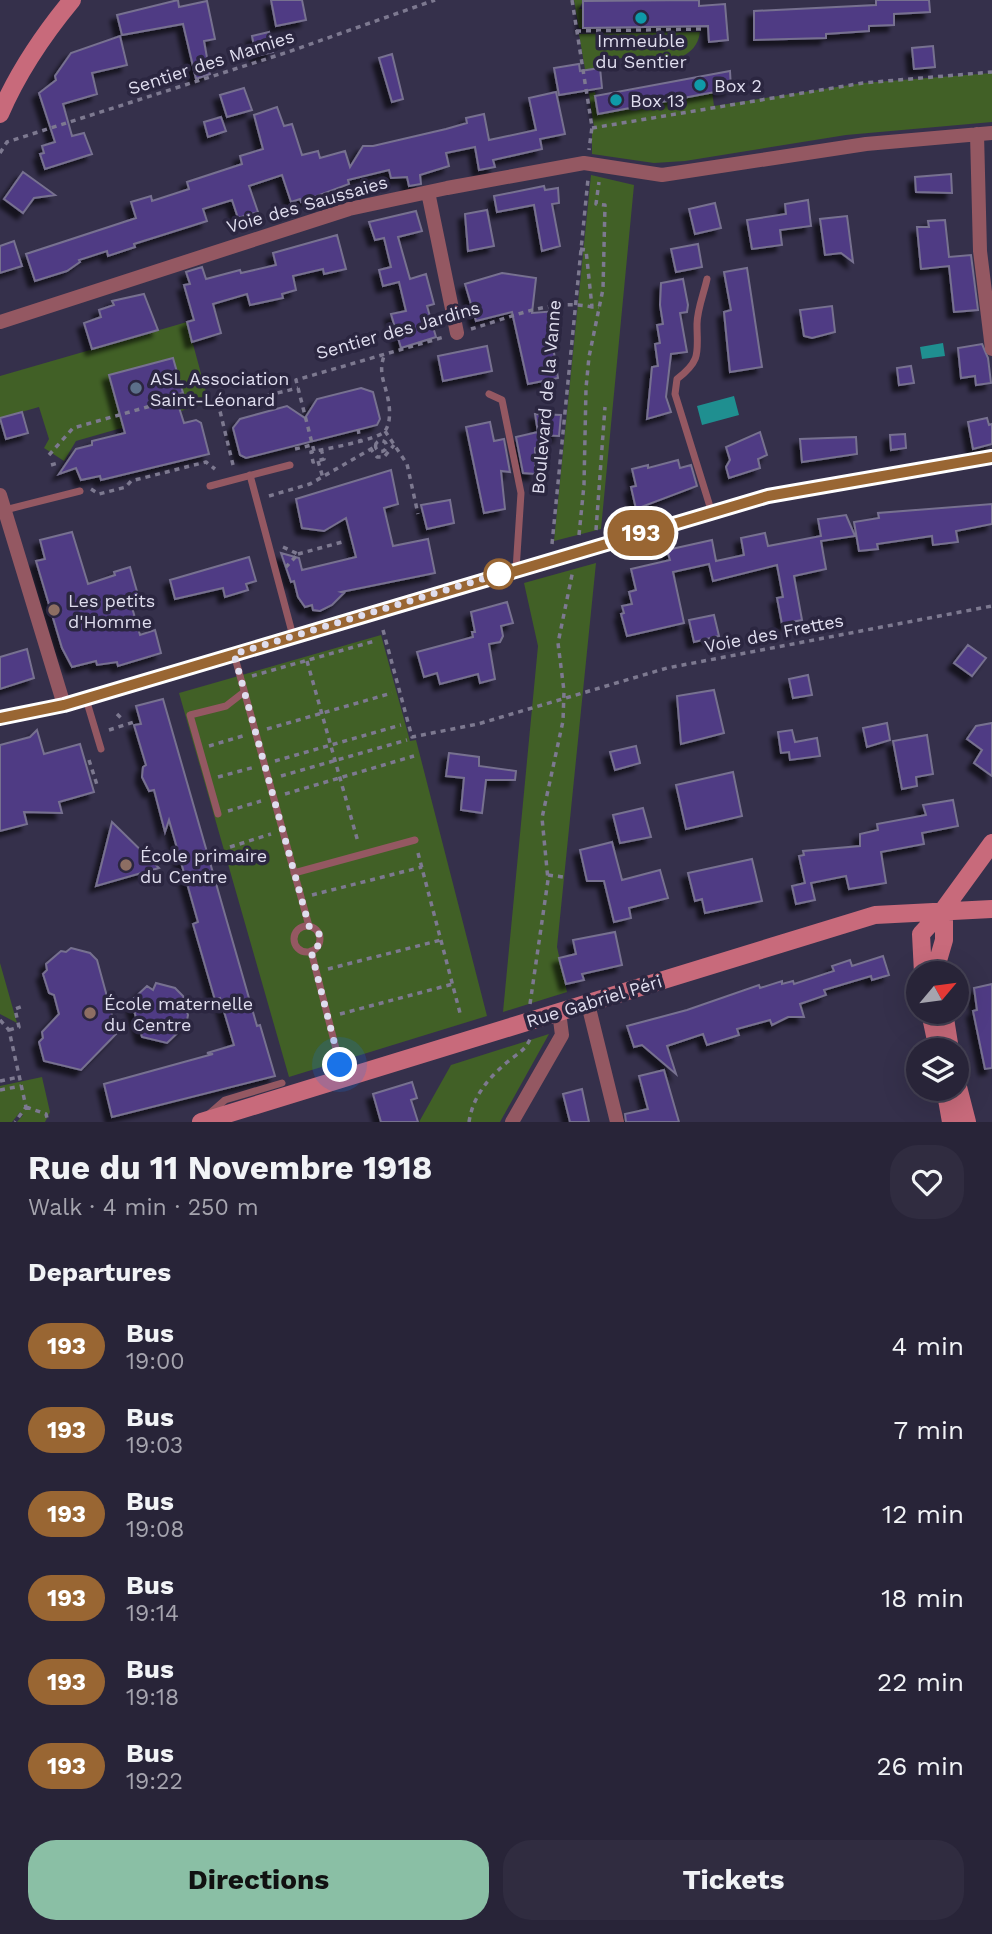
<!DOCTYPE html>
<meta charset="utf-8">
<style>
:root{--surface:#282438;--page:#302c40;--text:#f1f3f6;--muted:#a5a4ae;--line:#444153;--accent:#8abfa5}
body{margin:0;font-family:"Work Sans",sans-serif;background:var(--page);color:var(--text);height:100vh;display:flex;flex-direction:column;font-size:26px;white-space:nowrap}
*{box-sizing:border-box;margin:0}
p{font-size:23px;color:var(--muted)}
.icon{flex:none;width:38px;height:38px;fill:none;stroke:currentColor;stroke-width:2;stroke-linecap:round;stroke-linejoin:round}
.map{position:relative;height:1122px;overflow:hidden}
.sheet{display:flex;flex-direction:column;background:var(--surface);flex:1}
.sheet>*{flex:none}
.badge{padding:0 14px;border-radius:23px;font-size:24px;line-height:46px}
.needle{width:46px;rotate:61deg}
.controls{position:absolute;left:906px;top:961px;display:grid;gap:14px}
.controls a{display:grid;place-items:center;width:63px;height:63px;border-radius:50%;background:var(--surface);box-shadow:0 7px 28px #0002,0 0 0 2px var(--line);font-size:35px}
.you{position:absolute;width:35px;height:35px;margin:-18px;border:5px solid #fff;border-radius:50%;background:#1a73e8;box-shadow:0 0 0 10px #1a73e833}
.map>.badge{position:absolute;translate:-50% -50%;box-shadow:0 0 0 4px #fff}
h2{padding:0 28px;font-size:26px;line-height:63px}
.round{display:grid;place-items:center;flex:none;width:74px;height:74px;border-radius:28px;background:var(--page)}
.summary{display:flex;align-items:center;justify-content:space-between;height:119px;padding:0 28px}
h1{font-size:33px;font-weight:700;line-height:52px}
.cta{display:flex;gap:14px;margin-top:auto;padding:14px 28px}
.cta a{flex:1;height:80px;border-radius:28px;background:var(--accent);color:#111;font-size:28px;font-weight:700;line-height:80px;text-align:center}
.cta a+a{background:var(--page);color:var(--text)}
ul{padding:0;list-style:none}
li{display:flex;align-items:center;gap:21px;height:84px;padding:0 28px}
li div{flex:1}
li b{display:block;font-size:26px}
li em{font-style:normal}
li .badge{min-width:77px;font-weight:700;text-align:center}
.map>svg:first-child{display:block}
.green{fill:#416026}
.water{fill:#1f8f90}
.building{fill:#4f3b84;stroke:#777190;stroke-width:2;filter:url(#shadow)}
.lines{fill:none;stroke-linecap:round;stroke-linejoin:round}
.path{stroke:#7d7990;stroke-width:3.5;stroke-dasharray:5 5;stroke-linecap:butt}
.lane{stroke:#945862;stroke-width:7}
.street{stroke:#945862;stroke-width:14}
.secondary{stroke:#c86a7b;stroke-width:18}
.line-casing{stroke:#fff;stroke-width:16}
.line{stroke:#963;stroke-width:10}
.walk{stroke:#dfddee;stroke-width:7;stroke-dasharray:0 12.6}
.culture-dot{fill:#0f9aa8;stroke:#2b2640;stroke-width:2.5}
.service-dot{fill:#5c6f8a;stroke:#2b2640;stroke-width:2.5}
.stop-dot{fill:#fff;stroke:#963;stroke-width:3.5}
.education-dot{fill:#8d6e63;stroke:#2b2640;stroke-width:2.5}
.labels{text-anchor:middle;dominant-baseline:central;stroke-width:7;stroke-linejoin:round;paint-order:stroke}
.poi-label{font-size:18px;fill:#dfddee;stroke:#2b2640;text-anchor:start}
.street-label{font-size:18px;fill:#dfddee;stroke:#2b2640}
</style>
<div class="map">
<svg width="992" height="1122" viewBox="0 0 992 1122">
<defs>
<filter id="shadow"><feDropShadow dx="-6" dy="6" stdDeviation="2" flood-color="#0009"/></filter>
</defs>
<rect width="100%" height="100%" fill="#35304b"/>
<path class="green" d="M 574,0 L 633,0 L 583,1 L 579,9 L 583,9 L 583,28 L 579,28 Z
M 700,32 C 697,59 667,62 646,66 L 633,56 L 599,62 L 600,68 L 590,70 L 587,81 L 579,34 Z
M 992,73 L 992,122 L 846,135 L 685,161 L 654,163 L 592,154 L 592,128 L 594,127 L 589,93 L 595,92 L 598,114 L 712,91 L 714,106 L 863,83 Z
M 591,175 L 634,185 L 601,529 L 554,541 Z
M 187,322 L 209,403 L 76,441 L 64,461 L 44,448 L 49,439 L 39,407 L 0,418 L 0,376 Z
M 596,563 L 557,947 L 567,992 L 503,1012 L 538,646 L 524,583 Z
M 381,635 L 410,741 L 416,740 L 487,1016 L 289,1077 L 179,693 Z
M 0,963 L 17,1023 L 0,1014 Z
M 549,1034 L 500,1122 L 419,1122 L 451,1065 Z
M 42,1077 L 50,1112 L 45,1122 L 17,1122 L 23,1115 L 20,1112 L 12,1122 L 0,1122 L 0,1086 Z"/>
<path class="water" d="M 943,343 L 945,356 L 922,359 L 920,347 Z
M 734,396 L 739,415 L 702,425 L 697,406 Z"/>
<path class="building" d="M 178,0 L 179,7 L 207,1 L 215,39 L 204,41 L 210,74 L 196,79 L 183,24 L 122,35 L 117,15 Z
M 271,0 L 302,0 L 306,20 L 276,26 Z
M 699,0 L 699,6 L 725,4 L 728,40 L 709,42 L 708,26 L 583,28 L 583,1 Z
M 876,0 L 929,0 L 930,12 L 894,14 L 894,25 L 869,26 L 869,31 L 826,34 L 826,38 L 754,40 L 754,11 L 876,5 Z
M 269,32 L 273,52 L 256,56 L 252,36 Z
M 120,36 L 127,65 L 92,73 L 97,94 L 63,104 L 72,136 L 84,133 L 92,154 L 45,169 L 40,154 L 44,153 L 42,146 L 55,142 L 39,93 L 56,80 L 55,76 L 71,53 Z
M 933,46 L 935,67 L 914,69 L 912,48 Z
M 392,54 L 403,99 L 392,102 L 379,58 Z
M 579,64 L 580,71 L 600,68 L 602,88 L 559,95 L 554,68 Z
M 730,71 L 731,89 L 598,114 L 595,96 Z
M 244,88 L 252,110 L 227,117 L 220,95 Z
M 556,92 L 565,134 L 540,139 L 542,149 L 493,160 L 495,167 L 479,170 L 475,147 L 446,153 L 449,166 L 420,175 L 421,184 L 409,186 L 407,177 L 391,178 L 389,170 L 348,180 L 349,184 L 301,202 L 300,199 L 291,202 L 282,175 L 249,186 L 258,212 L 238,218 L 232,200 L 203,209 L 207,221 L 134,244 L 135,247 L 108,256 L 107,251 L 79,260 L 80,262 L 67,271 L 35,281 L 26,254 L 136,218 L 131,202 L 151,196 L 152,201 L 189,189 L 187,182 L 242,164 L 240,156 L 263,149 L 254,115 L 277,107 L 284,126 L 292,124 L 302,155 L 318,151 L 320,158 L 345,151 L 350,167 L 363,146 L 373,146 L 446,129 L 467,123 L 466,118 L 484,114 L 489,140 L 536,130 L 529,98 Z
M 221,117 L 226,131 L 208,137 L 204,122 Z
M 23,172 L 55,195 L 34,198 L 23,213 L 4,199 Z
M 951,174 L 952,193 L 916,192 L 915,177 Z
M 544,186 L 545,190 L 558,188 L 559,203 L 552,204 L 560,246 L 542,251 L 534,205 L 497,212 L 494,196 Z
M 808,200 L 811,226 L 780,230 L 782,245 L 752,249 L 747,220 L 786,214 L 785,204 Z
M 715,203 L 721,228 L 695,234 L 689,209 Z
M 487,210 L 494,246 L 468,251 L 465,214 Z
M 416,211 L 422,231 L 398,237 L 410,279 L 426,274 L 434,304 L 427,306 L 436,337 L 401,348 L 391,314 L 406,311 L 399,282 L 383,286 L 379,270 L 391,267 L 384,238 L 375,240 L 369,222 Z
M 847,216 L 853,262 L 841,253 L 825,255 L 820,219 Z
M 945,220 L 949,257 L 971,255 L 978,310 L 954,312 L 949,266 L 921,269 L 917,227 L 929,227 L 928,221 Z
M 337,235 L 346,269 L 324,274 L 323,269 L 293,276 L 296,290 L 282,294 L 283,298 L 250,305 L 247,294 L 213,304 L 221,333 L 192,342 L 187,322 L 194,320 L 184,285 L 190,284 L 186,272 L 202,267 L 206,279 L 240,270 L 241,273 L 276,265 L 273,253 Z
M 14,241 L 22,266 L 0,273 L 0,246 Z
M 698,244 L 702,267 L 676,272 L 671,249 Z
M 747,268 L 762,367 L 730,372 L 724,312 L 731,310 L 724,272 Z
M 502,273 L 536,278 L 532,313 L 557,311 L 559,339 L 552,340 L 558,378 L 528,384 L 512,312 L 476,321 L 465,284 Z
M 683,279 L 688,305 L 687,312 L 680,313 L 687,352 L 671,354 L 666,397 L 671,412 L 647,419 L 652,367 L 658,366 L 655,344 L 660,343 L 657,325 L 663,324 L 660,305 L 661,283 Z
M 144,294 L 158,330 L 92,349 L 84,323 L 101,317 L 99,310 L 114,305 L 112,301 Z
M 832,306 L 835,332 L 812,338 L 804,336 L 800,310 Z
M 982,344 L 988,358 L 991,383 L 976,385 L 975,376 L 961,378 L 958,348 Z
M 487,346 L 492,371 L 443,381 L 438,356 Z
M 173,358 L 183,393 L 175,395 L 184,423 L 196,420 L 201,423 L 209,454 L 101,480 L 100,476 L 81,480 L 76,468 L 59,474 L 76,449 L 92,445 L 92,441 L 125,433 L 109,375 Z
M 911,366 L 914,383 L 899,385 L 897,368 Z
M 361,388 L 373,392 L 380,419 L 377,425 L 246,458 L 240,455 L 233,428 L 240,419 L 287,406 L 305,418 L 317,399 Z
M 22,412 L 28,433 L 6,439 L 0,418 Z
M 535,414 L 561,415 L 559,436 L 539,435 L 542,447 L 535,448 L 535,474 L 523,473 L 516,437 L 538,432 Z
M 987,418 L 989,425 L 992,424 L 992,444 L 973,449 L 968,422 Z
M 490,422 L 494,441 L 504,439 L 510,472 L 501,471 L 505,509 L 484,513 L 466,427 Z
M 760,432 L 767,455 L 758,459 L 760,468 L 729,478 L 726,467 L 730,460 L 726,447 Z
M 905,434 L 906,448 L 891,450 L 890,435 Z
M 856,437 L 857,454 L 802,462 L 800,439 Z
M 678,460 L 680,468 L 691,465 L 697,486 L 636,509 L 631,487 L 636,486 L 632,469 L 648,465 L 648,468 Z
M 391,470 L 398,504 L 384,508 L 393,546 L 428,539 L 435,573 L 341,592 L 344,593 L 332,605 L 320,611 L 313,610 L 312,605 L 305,607 L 298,597 L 294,581 L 291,582 L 281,553 L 299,558 L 302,570 L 356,557 L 346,518 L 324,531 L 302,528 L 296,499 Z
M 450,500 L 454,523 L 427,529 L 421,505 Z
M 992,504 L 992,524 L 956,531 L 958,542 L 933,545 L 932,536 L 877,544 L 878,549 L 859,551 L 854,522 L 879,518 L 878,513 Z
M 846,515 L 855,536 L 821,541 L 826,569 L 794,576 L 802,620 L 782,624 L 777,598 L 783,597 L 777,565 L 713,581 L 709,564 L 673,572 L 684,623 L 627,636 L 621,614 L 624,613 L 622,606 L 632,604 L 629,592 L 636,590 L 631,569 L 670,560 L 667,550 L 712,540 L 716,561 L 744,555 L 741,538 L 765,533 L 768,546 L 821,536 L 818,519 Z
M 72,532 L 88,584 L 115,575 L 114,572 L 130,567 L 140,602 L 131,604 L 140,635 L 155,630 L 161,653 L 118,666 L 117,662 L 97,665 L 96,661 L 72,667 L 62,648 L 36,561 L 45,559 L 40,540 Z
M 249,557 L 256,581 L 246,584 L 248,590 L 225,597 L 223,588 L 175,599 L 170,580 Z
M 507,602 L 513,623 L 501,626 L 503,636 L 500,642 L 489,644 L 495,679 L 480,683 L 478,674 L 440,684 L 437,673 L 424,677 L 417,652 L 473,637 L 472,632 L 475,632 L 471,612 Z
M 714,615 L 719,636 L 694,642 L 689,620 Z
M 968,645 L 986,658 L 972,676 L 954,663 Z
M 27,649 L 34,678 L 0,689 L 0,657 Z
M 808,675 L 812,695 L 793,698 L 789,679 Z
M 714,690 L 724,733 L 681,744 L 677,696 Z
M 163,699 L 257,1026 L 260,1025 L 275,1076 L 112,1117 L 104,1084 L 213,1054 L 207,1053 L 234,1045 L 220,998 L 215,1000 L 193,924 L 198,922 L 169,820 L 165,832 L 154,790 L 149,791 L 142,777 L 143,767 L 146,765 L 134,725 L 141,724 L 136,706 Z
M 887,723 L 890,740 L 867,747 L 863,728 Z
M 992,723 L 992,776 L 974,763 L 982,750 L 967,739 L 976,726 Z
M 37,730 L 44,754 L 80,744 L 94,792 L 59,802 L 62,813 L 24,812 L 27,824 L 0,831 L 0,745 L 30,737 Z
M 792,730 L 795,742 L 817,738 L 820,756 L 790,760 L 789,752 L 781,753 L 778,732 Z
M 927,735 L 933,774 L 916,777 L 917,786 L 902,789 L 893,741 Z
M 636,746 L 640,763 L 615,770 L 610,752 Z
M 449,753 L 479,757 L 479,766 L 516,771 L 515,780 L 486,780 L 482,813 L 461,810 L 464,778 L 446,776 Z
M 733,772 L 742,816 L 686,829 L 676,785 Z
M 953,800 L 958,826 L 922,833 L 924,844 L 881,852 L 886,883 L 849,889 L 846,876 L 811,883 L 815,900 L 796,904 L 792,886 L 805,883 L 799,856 L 804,855 L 803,851 L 860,846 L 860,834 L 878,830 L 877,824 L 926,815 L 923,805 Z
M 643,808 L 651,837 L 620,843 L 613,815 Z
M 112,822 L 159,868 L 96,886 Z
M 612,842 L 622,880 L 660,870 L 668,898 L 629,908 L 631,918 L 614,922 L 604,881 L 587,881 L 580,850 Z
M 752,859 L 762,901 L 705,913 L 702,899 L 695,901 L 688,873 Z
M 615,932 L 622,965 L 582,974 L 584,980 L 566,984 L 559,958 L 576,954 L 573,940 Z
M 71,948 L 90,953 L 97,960 L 117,1033 L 81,1070 L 44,1061 L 39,1042 L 43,1038 L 42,1032 L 59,1014 L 54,995 L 49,993 L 43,974 L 47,970 L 46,964 L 61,951 L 66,952 Z
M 883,956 L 889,975 L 872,980 L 871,976 L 824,990 L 826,995 L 800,1004 L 804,1017 L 788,1017 L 772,1025 L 770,1020 L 737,1029 L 739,1035 L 707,1045 L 703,1034 L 667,1046 L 676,1074 L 642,1045 L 634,1047 L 627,1026 L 687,1010 L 759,985 L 760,988 L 782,981 L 782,984 L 793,981 L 794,984 L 834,971 L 832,966 L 850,960 L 852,966 Z
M 156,983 L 175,988 L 183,996 L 188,1015 L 186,1025 L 167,1043 L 142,1037 L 131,1001 L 147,986 L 153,990 Z
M 992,984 L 992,1068 L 985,1069 L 973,1011 L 977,1010 L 974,988 Z
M 664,1070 L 679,1122 L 626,1122 L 625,1114 L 648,1109 L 639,1076 Z
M 412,1082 L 417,1098 L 411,1100 L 418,1122 L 381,1122 L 373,1094 Z
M 582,1089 L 589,1122 L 570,1122 L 563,1094 Z"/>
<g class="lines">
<path class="path" d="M 572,0 L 592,127 L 589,150
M 576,31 L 703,29
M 592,128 L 863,83 L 992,72
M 0,153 L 7,142 L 288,52 L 435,0
M 580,249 L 586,250 L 592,307 L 599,307
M 471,329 C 509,318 552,298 592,307
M 358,429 L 360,440
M 385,431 L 407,464 L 418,514
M375.5 446a5.5 5.5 0 1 1 11 0a5.5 5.5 0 1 1-11 0Z
M 370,448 L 377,457 L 384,457 L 394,445
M 295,449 L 312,445
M 321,449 L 324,459 L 313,462 L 311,452 C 324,449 378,440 385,431 C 391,423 390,408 388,399 C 385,383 378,373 384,356
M 314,451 L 296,380 L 444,337
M 49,455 L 73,428 L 172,400 L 171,397
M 318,461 L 323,478
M 51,465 L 58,463
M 233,465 L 219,407 L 298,388
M 91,489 L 99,494 L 126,487 L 131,481 L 206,462 L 215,469
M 269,496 L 310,484 L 376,446
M 596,530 L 605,407
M 579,535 L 584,485 L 586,388 L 589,357 L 603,289 L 605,205 L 596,204 L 599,182
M 552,544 L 588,179
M 283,547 L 298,554 L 286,567
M 298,554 L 346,541
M 383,630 L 412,737 L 478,724 L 667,668 L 992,606
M 307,661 L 358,842
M 252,676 L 375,641
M 117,714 L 124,721
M 267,729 L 392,693
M 109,730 L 137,721
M 209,746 L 246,735
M 89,760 L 98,788
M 275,761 L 401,725
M 281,776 L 407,740
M 218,777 L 255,767
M 285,794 L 414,756
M 228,811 L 261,801
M 230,847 L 271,834
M 418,853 L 460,1013
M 548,875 L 563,877
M 312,895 L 422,867
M 328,969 L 441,940
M 913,987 L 917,1003
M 530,1004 L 548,880 L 542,818 L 563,721 L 564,691 L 558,643 L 573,570
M 340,1014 L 453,984
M 0,1020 L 9,1030 L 26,1107 L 15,1122
M 9,1030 L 19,1027 L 15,1009 L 23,1006
M 0,1081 L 19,1077
M 0,1090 L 21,1086
M 26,1107 L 46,1114 L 48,1122
M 469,1122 C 473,1095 490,1076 511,1059 C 519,1053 526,1049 530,1039"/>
<path class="lane" d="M 707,279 C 704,293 697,310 697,324 C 697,352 702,360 677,379 L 675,394 L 712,513
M 489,394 L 502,400 L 521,493 L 516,570
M 250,475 L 293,636
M 210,486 L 290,465
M 5,510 L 80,491
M 234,654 L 309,926
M 86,699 L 101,749
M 218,814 L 190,715 L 226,706 L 244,692
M 294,873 L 415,840
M294 939a13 13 0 1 1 26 0a13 13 0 1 1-26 0Z
M 311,951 L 343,1076
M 209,1114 L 225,1100 L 282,1083"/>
<path class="street" d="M 977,134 L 980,251 L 992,349
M 428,192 L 457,333
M 0,322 L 349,209 L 447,188 L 584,163 L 662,175 L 866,144 L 992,133
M 0,495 L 64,705
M 0,718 L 64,705 L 768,496 L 992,457
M 588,1004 L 617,1122
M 512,1122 L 562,1035 L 559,1012"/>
<path class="secondary" d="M 0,114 C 18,72 43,35 72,0
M 923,973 L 921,934 L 944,909 L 992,843
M 938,973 L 937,964 L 944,940 L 944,909
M 930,1012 L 938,1050
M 944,1012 L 950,1050
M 957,1083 L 967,1122
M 945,1088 L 951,1122
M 201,1122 L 875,915 L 992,909"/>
</g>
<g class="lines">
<defs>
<path id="line" d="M 0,718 L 64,705 L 768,496 L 992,457"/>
</defs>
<use href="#line" class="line-casing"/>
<use href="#line" class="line"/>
<path class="walk" d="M 340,1065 L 311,951 L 319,945 L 319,934 L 309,926 L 234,654 L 499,574"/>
</g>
<g class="culture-dot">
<circle cx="641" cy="18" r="7"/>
<circle cx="700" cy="85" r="7"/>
<circle cx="616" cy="100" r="7"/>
</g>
<circle class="service-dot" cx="136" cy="388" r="7"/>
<circle class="stop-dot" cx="499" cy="574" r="14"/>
<g class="education-dot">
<circle cx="54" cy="610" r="7"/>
<circle cx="126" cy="865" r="7"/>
<circle cx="90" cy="1013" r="7"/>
</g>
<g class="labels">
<g class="poi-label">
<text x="641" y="40" text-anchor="middle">Immeuble<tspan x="641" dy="21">du Sentier</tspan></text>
<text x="714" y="85">Box 2</text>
<text x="630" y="100">Box 13</text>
<text x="150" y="378">ASL Association<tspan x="150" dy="21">Saint-Léonard</tspan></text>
<text x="68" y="600">Les petits<tspan x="68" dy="21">d'Homme</tspan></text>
<text x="140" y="855">École primaire<tspan x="140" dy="21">du Centre</tspan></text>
<text x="104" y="1003">École maternelle<tspan x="104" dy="21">du Centre</tspan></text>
</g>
<g class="street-label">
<text transform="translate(211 62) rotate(-18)">Sentier des Mamies</text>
<text transform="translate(307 204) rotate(-16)">Voie des Saussaies</text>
<text transform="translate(398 330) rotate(-16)">Sentier des Jardins</text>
<text transform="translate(546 397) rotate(-85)">Boulevard de la Vanne</text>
<text transform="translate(774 633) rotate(-11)">Voie des Frettes</text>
<text transform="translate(594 1001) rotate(-17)">Rue Gabriel Péri</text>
</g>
</g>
</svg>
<div class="controls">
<a><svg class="needle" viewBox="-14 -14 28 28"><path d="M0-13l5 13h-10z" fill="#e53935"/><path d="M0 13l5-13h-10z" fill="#a5a4ae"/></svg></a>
<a><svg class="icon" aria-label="layers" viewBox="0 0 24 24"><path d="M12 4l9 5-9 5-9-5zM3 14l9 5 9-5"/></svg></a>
</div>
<div class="you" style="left:340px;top:1065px"></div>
<b class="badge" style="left:641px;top:533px;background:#963;color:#fff">193</b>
</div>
<section class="sheet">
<div class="summary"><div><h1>Rue du 11 Novembre 1918</h1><p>Walk · 4 min · 250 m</p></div><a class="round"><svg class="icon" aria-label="heart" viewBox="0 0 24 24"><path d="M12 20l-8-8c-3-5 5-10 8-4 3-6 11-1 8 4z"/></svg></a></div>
<h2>Departures</h2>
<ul>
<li><span class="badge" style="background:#963;color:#fff">193</span><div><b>Bus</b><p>19:00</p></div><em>4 min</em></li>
<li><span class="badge" style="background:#963;color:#fff">193</span><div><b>Bus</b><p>19:03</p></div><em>7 min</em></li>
<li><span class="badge" style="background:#963;color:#fff">193</span><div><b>Bus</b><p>19:08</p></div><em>12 min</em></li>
<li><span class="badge" style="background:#963;color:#fff">193</span><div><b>Bus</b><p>19:14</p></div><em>18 min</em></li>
<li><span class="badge" style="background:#963;color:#fff">193</span><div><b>Bus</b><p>19:18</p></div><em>22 min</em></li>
<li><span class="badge" style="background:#963;color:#fff">193</span><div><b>Bus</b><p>19:22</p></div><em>26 min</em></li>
</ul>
<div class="cta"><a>Directions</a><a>Tickets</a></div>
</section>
